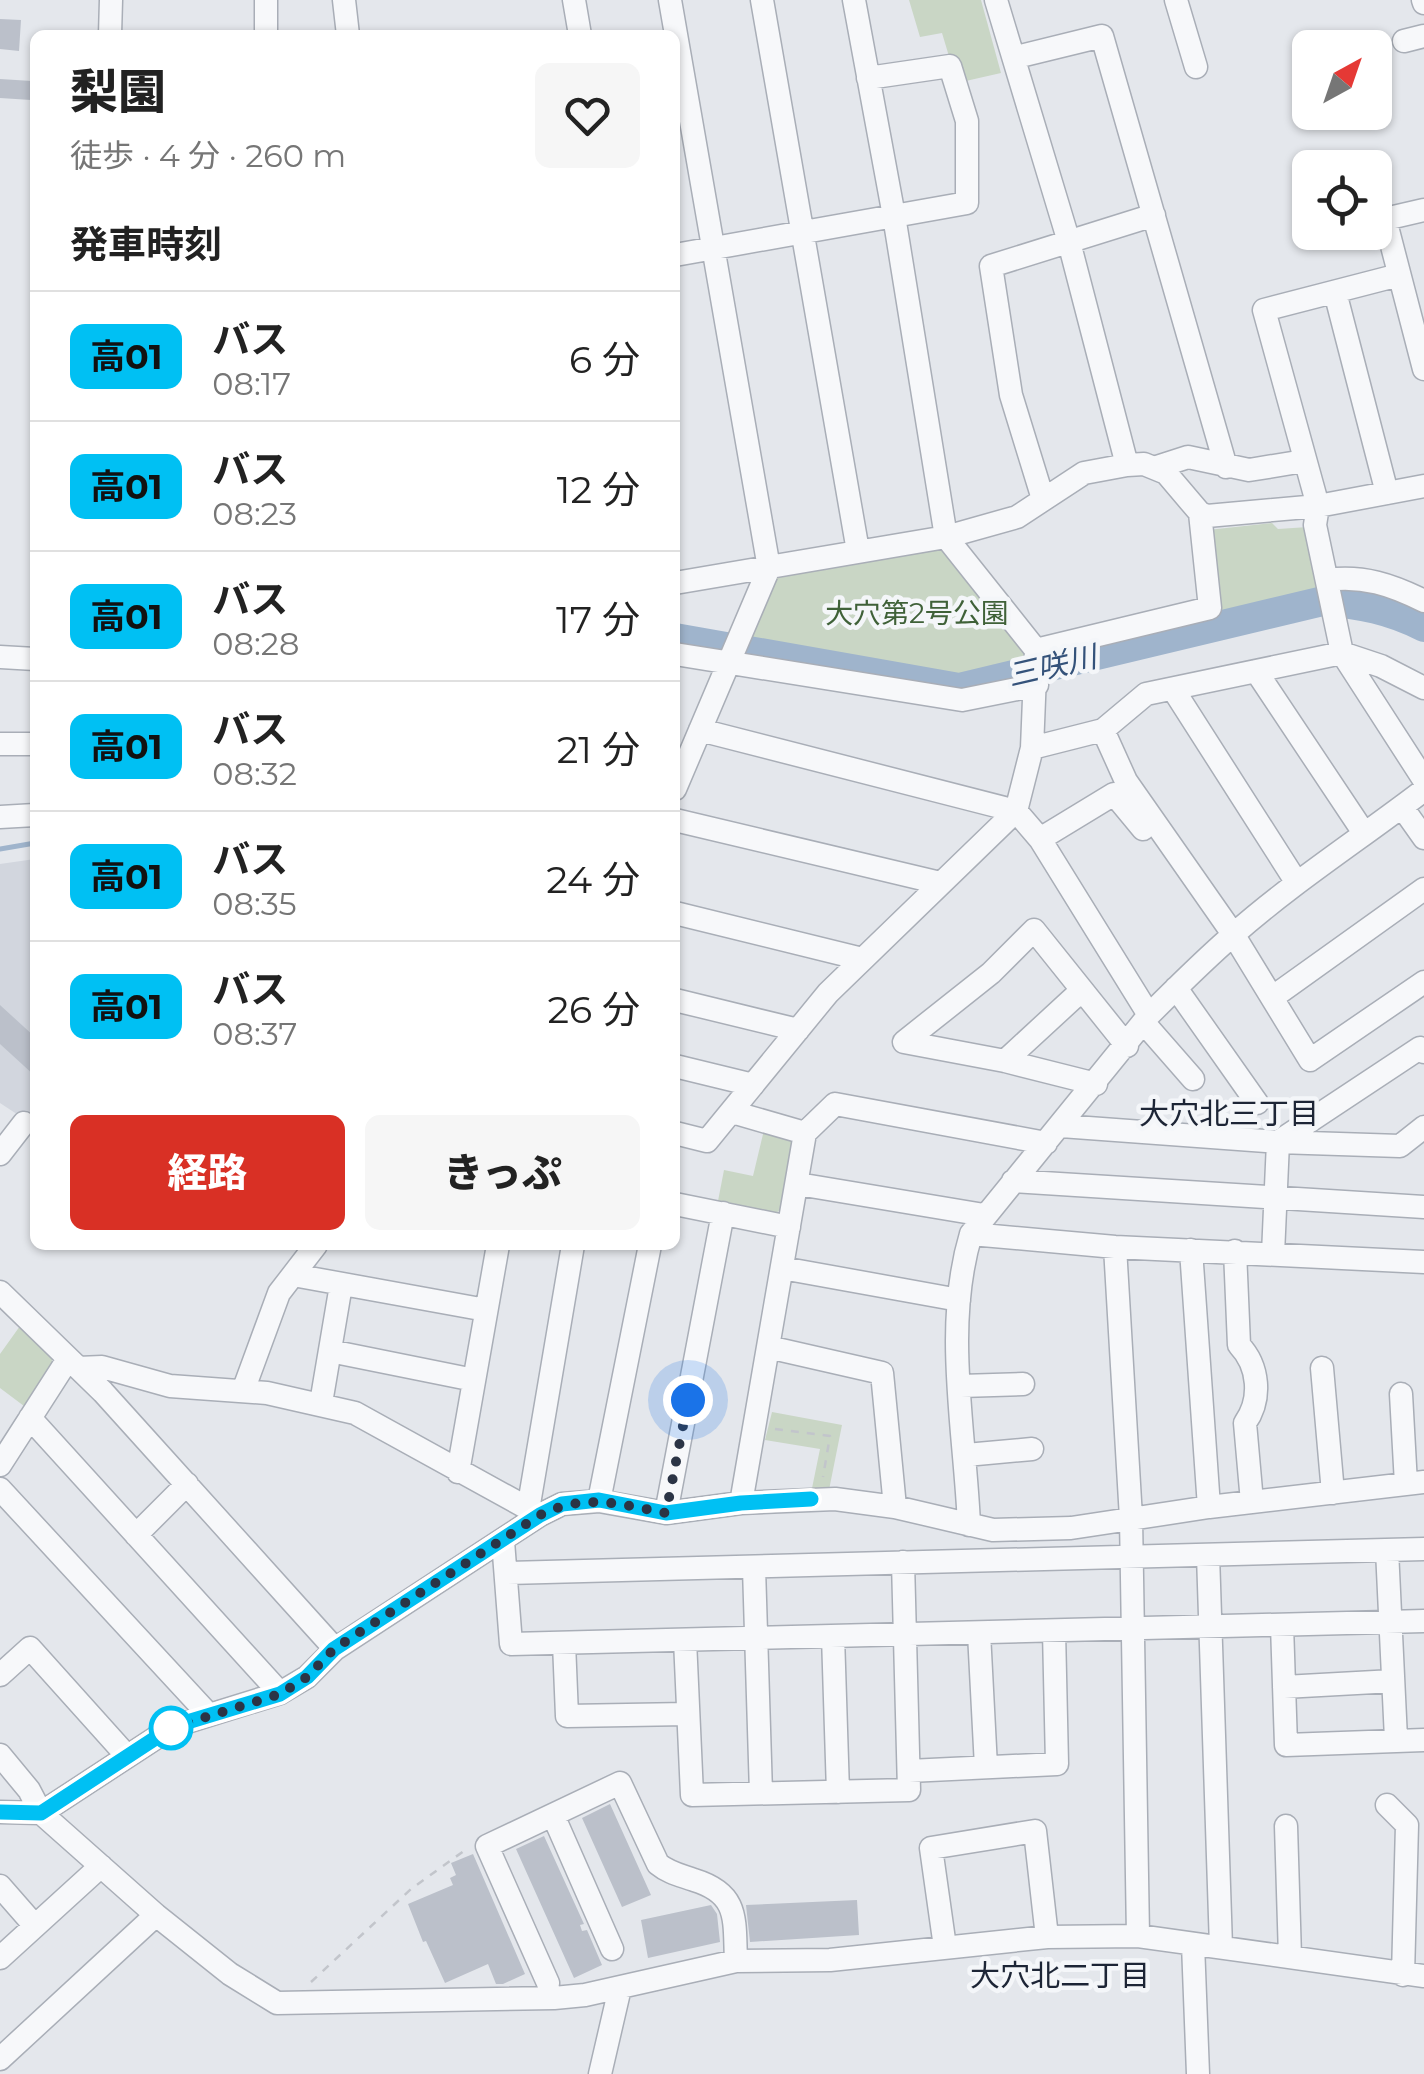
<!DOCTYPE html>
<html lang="ja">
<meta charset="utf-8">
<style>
:root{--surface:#fff;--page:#f6f6f6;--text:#222;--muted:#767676;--line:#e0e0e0;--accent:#d93025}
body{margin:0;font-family:Montserrat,"Noto Sans JP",sans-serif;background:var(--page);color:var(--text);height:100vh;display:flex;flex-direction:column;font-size:38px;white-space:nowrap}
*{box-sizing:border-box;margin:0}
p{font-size:32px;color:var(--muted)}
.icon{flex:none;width:55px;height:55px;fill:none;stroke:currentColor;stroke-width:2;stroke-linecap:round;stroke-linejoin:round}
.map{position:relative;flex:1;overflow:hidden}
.details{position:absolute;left:30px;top:30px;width:650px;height:1220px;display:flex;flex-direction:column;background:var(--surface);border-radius:15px;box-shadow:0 2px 8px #0004}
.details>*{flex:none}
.badge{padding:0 20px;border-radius:15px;font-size:35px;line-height:65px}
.needle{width:65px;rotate:40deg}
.tools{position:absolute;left:1292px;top:30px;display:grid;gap:20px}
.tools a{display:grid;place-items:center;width:100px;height:100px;border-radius:15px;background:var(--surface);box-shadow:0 2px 8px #0004;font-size:50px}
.you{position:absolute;width:50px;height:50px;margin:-25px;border:8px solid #fff;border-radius:50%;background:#1a73e8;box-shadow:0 0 0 15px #1a73e833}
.map>.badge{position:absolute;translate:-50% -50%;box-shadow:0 0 0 5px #fff}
h2{padding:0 40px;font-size:38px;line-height:90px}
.round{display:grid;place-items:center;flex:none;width:105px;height:105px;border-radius:15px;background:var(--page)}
.overview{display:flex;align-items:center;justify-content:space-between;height:170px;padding:0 40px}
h1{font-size:48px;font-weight:800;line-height:75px}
.action{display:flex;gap:20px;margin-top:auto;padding:20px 40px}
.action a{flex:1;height:115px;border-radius:15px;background:var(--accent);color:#fff;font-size:40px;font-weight:800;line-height:115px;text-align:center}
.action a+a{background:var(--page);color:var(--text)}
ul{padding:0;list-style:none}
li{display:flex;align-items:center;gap:30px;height:130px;padding:0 40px;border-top:2px solid var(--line)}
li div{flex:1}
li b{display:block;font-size:38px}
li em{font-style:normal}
li .badge{min-width:110px;font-weight:700;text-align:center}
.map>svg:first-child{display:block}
.built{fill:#d2d6de}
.green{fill:#c9d6c5}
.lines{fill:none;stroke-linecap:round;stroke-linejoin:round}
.stream{stroke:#9fb4cc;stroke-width:5}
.river{stroke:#9fb4cc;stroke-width:30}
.building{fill:#bbc0ca}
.minor-casing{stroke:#a9aeb7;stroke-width:25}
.path{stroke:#c2c5cb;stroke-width:2.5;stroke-dasharray:8 8;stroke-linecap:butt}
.minor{stroke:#f7f8fa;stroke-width:22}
.line-casing{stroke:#fff;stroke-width:22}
.line{stroke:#00c0f3;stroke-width:15}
.walk{stroke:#2b3445;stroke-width:10;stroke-dasharray:0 18}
.stop-dot{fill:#fff;stroke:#00c0f3;stroke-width:5}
.labels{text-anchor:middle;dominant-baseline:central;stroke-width:9;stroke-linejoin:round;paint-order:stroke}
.park-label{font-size:28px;fill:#3f6138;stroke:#f4f6f9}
.water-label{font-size:30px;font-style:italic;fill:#34527a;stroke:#f4f6f9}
.neighbourhood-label{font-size:30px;fill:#1d2536;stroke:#f4f6f9}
</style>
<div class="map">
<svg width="1424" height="2074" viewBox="0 0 1424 2074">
<rect width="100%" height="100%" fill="#e4e7ec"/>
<path class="built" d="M 35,859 L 35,1126 L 0,1103 L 0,864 Z"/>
<path class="green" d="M 909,0 L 981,0 L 1001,73 L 957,83 L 942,33 L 920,37 Z
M 1272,523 L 1278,529 L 1308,527 L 1323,596 L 1220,617 L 1208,530 Z
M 943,546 L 1029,653 L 1025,666 L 960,682 L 746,647 L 779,571 Z
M 764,1130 L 790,1134 L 794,1142 L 782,1208 L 775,1214 L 718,1201 L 724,1170 L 753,1176 Z
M 20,1326 L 52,1355 L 52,1362 L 24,1406 L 0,1388 L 0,1354 Z
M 772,1412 L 842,1425 L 827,1500 L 810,1498 L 820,1449 L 765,1440 Z"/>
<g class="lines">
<path class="stream" d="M 0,849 L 35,843"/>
<path class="river" d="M 675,638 L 959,688 L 1323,601 C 1360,604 1391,610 1424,627"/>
</g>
<path class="building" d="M 0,19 L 21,20 L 19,51 L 0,49 Z
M 0,79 L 32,81 L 31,100 L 0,98 Z
M 0,1005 L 35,1037 L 35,1076 L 0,1044 Z
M 610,1804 L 651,1895 L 622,1907 L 582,1818 Z
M 544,1836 L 584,1924 L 580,1925 L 582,1931 L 587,1930 L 602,1965 L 574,1978 L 516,1849 Z
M 473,1854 L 525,1974 L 503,1984 L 496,1984 L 488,1964 L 445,1983 L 426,1941 L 423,1942 L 408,1904 L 453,1885 L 450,1878 L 456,1875 L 451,1863 Z
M 857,1900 L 859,1935 L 750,1942 L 746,1905 Z
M 711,1905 L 717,1914 L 720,1942 L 648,1958 L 641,1920 Z"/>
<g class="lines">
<defs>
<path id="minor" d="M 344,0 L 348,35
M 574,0 L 580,35
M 670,0 L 769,568 L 675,789
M 762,0 L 858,551
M 996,0 L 1069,242 L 1127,465
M 1176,0 L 1196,67
M 1423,0 L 1424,3
M 110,35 L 111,0
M 266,35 L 266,0
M 1404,41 L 1424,36
M 1016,57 L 1102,36 L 1226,467
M 1424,210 L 1385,219 L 1424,369
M 675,255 L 967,203 L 967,121 L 950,66 L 868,78
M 1399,275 L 1264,310 L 1318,506 L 1315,525 L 1342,653 L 1424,780
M 1335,292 L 1387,493
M 1157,467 L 1188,457 L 1249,470 L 1304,461
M 1043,499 L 1011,395 L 991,266 L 1154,215
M 1327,580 C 1363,575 1392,585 1424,601
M 675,583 L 946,537 L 1017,517 L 1084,473 L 1127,465 L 1144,464 L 1166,473 L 1200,513 L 1207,516 L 1318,506 L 1424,486
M 1036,650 L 1210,608 L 1200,513
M 675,654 L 962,700 L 1037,685
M 0,657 L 35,659
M 1256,671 L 1364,833
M 1173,689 L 1297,883
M 700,730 L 1016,811 L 1040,839 L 1149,1015
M 1103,730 L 1126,781 L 1233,934 L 1310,1060 L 1424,982
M 0,744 L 35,744
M 1032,748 L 1103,730 L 1146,694 L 1342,653 L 1381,666 L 1424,688
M 1402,807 L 1424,838
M 0,817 L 35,815
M 675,820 L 940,883
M 1040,839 L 1114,794 L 1143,829
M 675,913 L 862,959
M 1176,988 L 1257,1103
M 1273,997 L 1424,889
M 675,1000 L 798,1030
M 1144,1023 L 1193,1079
M 1005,1061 L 1082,990
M 675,1066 L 753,1085
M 1096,1084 L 1005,1061 L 904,1042 L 991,973 L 1034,930 L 1127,1046
M 732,1112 L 805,1133 L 741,1503
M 1061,1126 L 1278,1142 L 1400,1146 L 1424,1127
M 675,1133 L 707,1141 L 828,993 L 1016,811 L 1032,748 L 1036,650 L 946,537 L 894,216 L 854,0
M 805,1133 L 835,1104 L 1046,1143
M 0,1154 L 24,1123
M 1013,1181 L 1424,1207
M 798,1184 L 984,1215
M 675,1204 L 789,1227
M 971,1234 L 1115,1247 L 1424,1262
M 1115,1247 L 1131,1518 L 1138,1936
M 1191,1250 L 1209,1507
M 1235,1251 L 1239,1345 C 1259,1366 1262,1399 1245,1423 L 1252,1502
M 1273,1254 L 1278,1142 L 1420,1048 L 1424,1052
M 782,1268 L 959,1300
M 293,1275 L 486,1310
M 0,1292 L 103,1392 L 335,1649
M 768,1347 L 882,1373 L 895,1507
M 330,1351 L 474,1380
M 78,1368 L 102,1367 L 170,1386 L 267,1393 L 355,1413 L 540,1515
M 1322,1368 L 1333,1493
M 961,1386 L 1023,1384
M 243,1391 L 279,1293 L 316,1245
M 1401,1394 L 1406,1484
M 321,1403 L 341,1285
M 30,1418 L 280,1693
M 966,1455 L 1032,1449
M 0,1465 L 68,1359
M 458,1472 L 498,1245
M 0,1489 L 209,1715
M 599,1501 L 650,1245
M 528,1510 L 573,1245
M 666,1513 L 723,1213
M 969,1525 C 965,1430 943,1327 971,1234 L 1149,1015 C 1176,988 1204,960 1233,935 C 1293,882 1360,839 1424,790
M 136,1535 L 187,1484
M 503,1541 L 511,1644 L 1424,1621
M 1387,1550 L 1396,1739
M 1208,1555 L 1221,1947
M 754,1568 L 761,1793
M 506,1573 L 1424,1549
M 1282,1625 L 1286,1745 L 1424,1740
M 979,1633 L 986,1767
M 833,1636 L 838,1792
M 685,1640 L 692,1795 L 909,1790 L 903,1562
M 564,1643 L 567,1716 L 687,1714
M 0,1675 L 30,1648 L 127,1756
M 1284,1687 L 1393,1681
M 0,1755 L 29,1790 L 41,1813 L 156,1915 L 230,1974 L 277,2003 L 554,1998 L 585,1995 L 736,1961 L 830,1960 L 1047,1937 L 1138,1936 L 1424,1976
M 909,1771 L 1057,1764 L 1054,1631
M 1387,1805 L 1407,1825 L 1403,1975
M 0,1812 L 41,1813 L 174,1726 L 280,1693 L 307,1677 L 335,1649 L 540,1515 L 562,1504 L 599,1501 L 666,1513 L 741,1503 L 835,1499 L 895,1507 L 993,1530 L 1071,1528 L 1209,1507 L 1424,1482
M 553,1815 L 612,1949
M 1286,1826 L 1290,1957
M 0,1886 L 35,1926
M 1193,1944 L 1198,2074
M 945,1947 L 931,1848 L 1035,1831 L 1047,1937
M 0,1958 L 101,1866
M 548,1983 L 487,1846 L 620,1783 L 658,1864 C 669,1873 680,1875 694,1880 C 740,1894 734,1920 736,1961
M 0,2059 L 156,1915
M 600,2074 L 620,1988"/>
</defs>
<use href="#minor" class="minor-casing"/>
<path class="path" d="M 775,1429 L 830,1436 L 823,1477
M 311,1982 L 411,1889 L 468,1848"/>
<use href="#minor" class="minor"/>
</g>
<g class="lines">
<defs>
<path id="line" d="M 0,1812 L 41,1813 L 174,1726 L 280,1694 L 307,1677 L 334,1649 L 540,1515 L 562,1504 L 599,1500 L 666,1513 L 741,1503 L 811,1499"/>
</defs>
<use href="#line" class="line-casing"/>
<use href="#line" class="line"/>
<path class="walk" d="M 171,1728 L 280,1694 L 307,1677 L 334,1649 L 540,1515 C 585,1493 619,1504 666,1513 L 688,1400"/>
</g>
<circle class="stop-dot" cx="171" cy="1728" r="20"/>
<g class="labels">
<g class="park-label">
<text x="917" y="613">大穴第2号公園</text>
</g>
<g class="water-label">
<text transform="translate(1052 666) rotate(-13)">三咲川</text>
</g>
<g class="neighbourhood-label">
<text x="1229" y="1113">大穴北三丁目</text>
<text x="1060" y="1975">大穴北二丁目</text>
</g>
</g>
</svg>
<div class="tools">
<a><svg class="needle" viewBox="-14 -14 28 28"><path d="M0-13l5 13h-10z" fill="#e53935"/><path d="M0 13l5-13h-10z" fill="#767676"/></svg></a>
<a><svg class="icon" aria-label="locate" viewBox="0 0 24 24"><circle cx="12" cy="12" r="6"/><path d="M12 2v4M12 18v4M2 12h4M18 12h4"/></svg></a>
</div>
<div class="you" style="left:688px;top:1400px"></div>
<section class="details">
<div class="overview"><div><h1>梨園</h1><p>徒歩 · 4 分 · 260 m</p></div><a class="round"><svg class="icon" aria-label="heart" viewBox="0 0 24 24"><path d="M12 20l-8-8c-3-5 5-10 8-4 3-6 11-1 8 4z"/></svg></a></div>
<h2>発車時刻</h2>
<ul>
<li><span class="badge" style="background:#00c0f3;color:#111">高01</span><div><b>バス</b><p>08:17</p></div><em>6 分</em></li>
<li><span class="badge" style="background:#00c0f3;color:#111">高01</span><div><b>バス</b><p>08:23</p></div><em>12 分</em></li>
<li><span class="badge" style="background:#00c0f3;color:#111">高01</span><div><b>バス</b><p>08:28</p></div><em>17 分</em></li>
<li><span class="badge" style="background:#00c0f3;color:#111">高01</span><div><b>バス</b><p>08:32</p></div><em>21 分</em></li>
<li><span class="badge" style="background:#00c0f3;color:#111">高01</span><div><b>バス</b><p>08:35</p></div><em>24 分</em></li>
<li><span class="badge" style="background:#00c0f3;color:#111">高01</span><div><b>バス</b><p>08:37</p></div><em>26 分</em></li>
</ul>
<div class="action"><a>経路</a><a>きっぷ</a></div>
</section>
</div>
